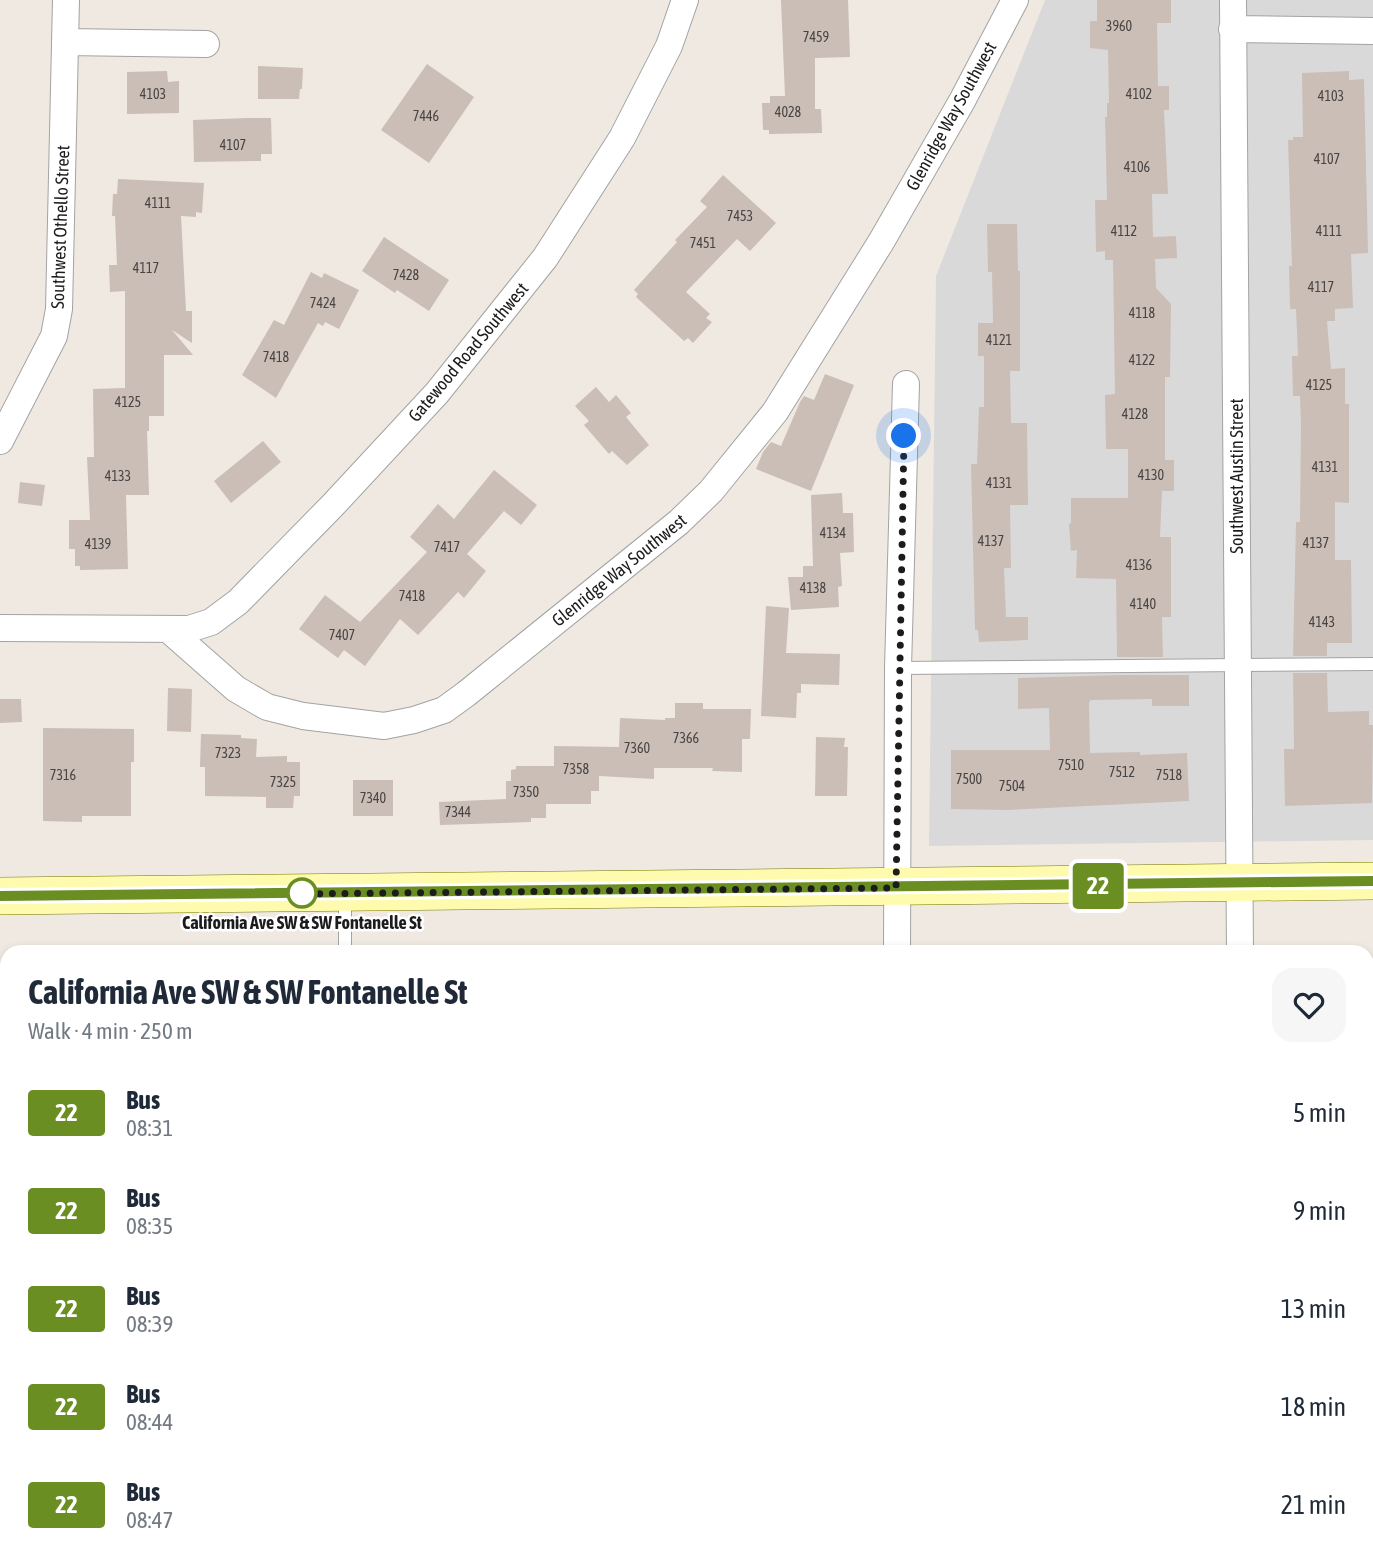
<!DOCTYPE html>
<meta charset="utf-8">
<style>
:root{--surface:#fff;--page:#f6f6f7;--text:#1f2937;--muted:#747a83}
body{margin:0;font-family:"Asap Condensed",sans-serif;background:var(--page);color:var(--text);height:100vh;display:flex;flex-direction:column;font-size:26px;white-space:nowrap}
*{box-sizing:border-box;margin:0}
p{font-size:23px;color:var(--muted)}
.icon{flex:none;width:38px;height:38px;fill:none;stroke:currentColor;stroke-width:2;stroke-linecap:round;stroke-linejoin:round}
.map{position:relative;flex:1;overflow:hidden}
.side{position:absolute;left:0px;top:945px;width:1374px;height:623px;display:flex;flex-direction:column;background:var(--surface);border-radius:21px 21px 0 0;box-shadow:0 4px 10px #0003}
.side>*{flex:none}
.badge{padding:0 14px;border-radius:5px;font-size:24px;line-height:46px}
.you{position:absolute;width:35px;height:35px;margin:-18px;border:5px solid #fff;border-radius:50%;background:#1a73e8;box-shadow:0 0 0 10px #1a73e833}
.map>.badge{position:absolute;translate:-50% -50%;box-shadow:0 0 0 4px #fff}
.round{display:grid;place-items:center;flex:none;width:74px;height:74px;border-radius:21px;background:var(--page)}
.headline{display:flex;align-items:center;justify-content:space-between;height:119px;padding:0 28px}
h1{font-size:33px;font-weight:700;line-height:52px}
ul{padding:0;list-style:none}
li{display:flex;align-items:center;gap:21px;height:98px;padding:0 28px}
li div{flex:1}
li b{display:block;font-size:26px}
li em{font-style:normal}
li .badge{min-width:77px;font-weight:700;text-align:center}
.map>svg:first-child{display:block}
.residential{fill:#dad9d9}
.forest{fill:#abd192}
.park{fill:#bafdb9}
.building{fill:#cbbeb7}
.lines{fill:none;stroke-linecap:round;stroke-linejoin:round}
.lane-casing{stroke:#a3a3a3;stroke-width:14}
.street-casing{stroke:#a3a3a3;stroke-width:28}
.secondary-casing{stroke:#757700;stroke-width:38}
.path{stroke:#ff6462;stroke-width:4.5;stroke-dasharray:3.5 3.5;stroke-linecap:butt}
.lane{stroke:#fff;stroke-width:12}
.street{stroke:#fff;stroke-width:26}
.secondary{stroke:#fefbaf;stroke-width:37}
.line-casing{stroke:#fff;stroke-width:16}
.line{stroke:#6b8e23;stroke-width:10}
.walk{stroke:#1c1c1c;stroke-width:7;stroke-dasharray:0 12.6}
.stop-dot{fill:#fff;stroke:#6b8e23;stroke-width:3.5}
.labels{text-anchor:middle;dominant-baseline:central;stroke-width:5;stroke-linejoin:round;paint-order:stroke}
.number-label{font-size:14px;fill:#484443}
.street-label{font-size:18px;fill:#1c1c1c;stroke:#fff}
.stop-label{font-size:18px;font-weight:bold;fill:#1c1c1c;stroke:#fff}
</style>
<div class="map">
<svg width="1373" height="1568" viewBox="0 0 1373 1568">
<rect width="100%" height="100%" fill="#efe9e1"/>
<path class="residential" d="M 1045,0 L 1373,0 L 1373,840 L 929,846 L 936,276 Z"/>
<path class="forest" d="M 1367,1400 L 1373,1400 L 1373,1566 L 1356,1567 L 1350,1561 L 1367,1561 Z"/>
<path class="park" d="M 346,1561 L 895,1561 L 894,1568 L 347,1568 Z"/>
<path class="building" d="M 781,0 L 848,0 L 850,57 L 815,58 L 815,109 L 821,109 L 822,133 L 769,134 L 769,130 L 763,130 L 762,103 L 770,103 L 770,96 L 785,96 Z
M 1097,0 L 1171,0 L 1171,23 L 1157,23 L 1158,86 L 1169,86 L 1169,110 L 1164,110 L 1168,194 L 1152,194 L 1153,237 L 1176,236 L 1177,258 L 1155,259 L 1156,288 L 1171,304 L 1170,377 L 1165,377 L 1165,460 L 1174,460 L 1174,491 L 1162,491 L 1160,537 L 1171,537 L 1171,617 L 1162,617 L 1163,657 L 1117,657 L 1116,579 L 1076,578 L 1077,550 L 1071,551 L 1069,524 L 1071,523 L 1071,498 L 1128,498 L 1128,449 L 1106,449 L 1105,395 L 1115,394 L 1113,260 L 1105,260 L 1105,251 L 1096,252 L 1095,200 L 1107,200 L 1105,117 L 1107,117 L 1107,103 L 1109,103 L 1108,50 L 1090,48 L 1090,21 L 1097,21 Z
M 427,64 L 474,97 L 429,163 L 381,130 Z
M 258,66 L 303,68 L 302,89 L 300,89 L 299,99 L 258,99 Z
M 167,71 L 168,82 L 179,81 L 179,113 L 127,114 L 127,72 Z
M 1349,71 L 1349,80 L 1364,79 L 1368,253 L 1351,254 L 1353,308 L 1335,309 L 1335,321 L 1327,321 L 1331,369 L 1345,368 L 1345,404 L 1349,404 L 1349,503 L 1335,502 L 1335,560 L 1351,560 L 1352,643 L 1327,643 L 1327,656 L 1293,656 L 1296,522 L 1300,522 L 1301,423 L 1300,396 L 1293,396 L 1292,356 L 1298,356 L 1296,309 L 1290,309 L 1289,266 L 1292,266 L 1288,140 L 1293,140 L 1293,137 L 1303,137 L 1302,73 Z
M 248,118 L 271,118 L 272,154 L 261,154 L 261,161 L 194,162 L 193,120 Z
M 723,175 L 776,223 L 750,251 L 737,239 L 686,292 L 710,314 L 706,318 L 712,322 L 693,343 L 688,338 L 684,341 L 636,297 L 638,294 L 634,290 L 677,242 L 675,240 L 707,207 L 700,201 Z
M 118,179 L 204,183 L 202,213 L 196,212 L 196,217 L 181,216 L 186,311 L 192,311 L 192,343 L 172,330 L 193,355 L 164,355 L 164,416 L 149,416 L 149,431 L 147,431 L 149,495 L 126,495 L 128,569 L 80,570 L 80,566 L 75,566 L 75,549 L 69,549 L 69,520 L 90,520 L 87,457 L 94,457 L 93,389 L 125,388 L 125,291 L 110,292 L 109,265 L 117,265 L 115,216 L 112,216 L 113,194 L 117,194 Z
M 987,224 L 1017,224 L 1018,271 L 1020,271 L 1020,371 L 1010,371 L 1011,423 L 1027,423 L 1028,505 L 1010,505 L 1011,568 L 1004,568 L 1006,617 L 1028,617 L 1028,640 L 979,642 L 978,630 L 975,630 L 971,464 L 977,464 L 979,407 L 984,407 L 984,356 L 978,356 L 978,323 L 993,323 L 992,272 L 988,272 Z
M 384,237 L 449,280 L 429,311 L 397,290 L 395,293 L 362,271 Z
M 311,272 L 322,278 L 324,273 L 359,290 L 339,329 L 325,322 L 323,326 L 318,323 L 276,398 L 242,375 L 274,320 L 284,325 Z
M 825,374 L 854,385 L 811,491 L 756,469 L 763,452 L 771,442 L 781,446 L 800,402 L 804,396 L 814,400 Z
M 596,387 L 609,402 L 616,395 L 631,413 L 626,417 L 649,445 L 627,465 L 612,451 L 609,454 L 584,425 L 589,421 L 575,406 Z
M 263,441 L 281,462 L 231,503 L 214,481 Z
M 494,470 L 537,505 L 521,525 L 504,511 L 467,554 L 486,571 L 464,598 L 458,592 L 418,635 L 400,619 L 365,666 L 344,650 L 338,658 L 299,629 L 325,595 L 360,622 L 427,552 L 410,537 L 438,504 L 454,519 Z
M 20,482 L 45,485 L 42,506 L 18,503 Z
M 842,493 L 843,513 L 853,513 L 854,552 L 840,553 L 842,586 L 838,587 L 839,607 L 791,610 L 788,577 L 803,577 L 803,566 L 813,566 L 811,495 Z
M 766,606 L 789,608 L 786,653 L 840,654 L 839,685 L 801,684 L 801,693 L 797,693 L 796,718 L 761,716 Z
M 1293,673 L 1327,673 L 1328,712 L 1369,711 L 1369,725 L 1373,725 L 1372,803 L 1285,806 L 1284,749 L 1294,749 Z
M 1117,675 L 1189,675 L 1189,706 L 1152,706 L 1152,699 L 1091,700 L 1089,702 L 1090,753 L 1140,752 L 1140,755 L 1187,753 L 1189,801 L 1007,810 L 951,809 L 951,750 L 1050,750 L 1049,708 L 1018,709 L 1018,678 Z
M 168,688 L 192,689 L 191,732 L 167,731 Z
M 0,699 L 21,699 L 22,722 L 0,723 Z
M 675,703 L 703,703 L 703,709 L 751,709 L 750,739 L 742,739 L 742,772 L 712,771 L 713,768 L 654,768 L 654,779 L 599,776 L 599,791 L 591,791 L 591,804 L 546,804 L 546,818 L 531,818 L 531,822 L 440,825 L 439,802 L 506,799 L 506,781 L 511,781 L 511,770 L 516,769 L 516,766 L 554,766 L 554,746 L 619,747 L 620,718 L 665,720 L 665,718 L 675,718 Z
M 43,728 L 134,729 L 134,762 L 131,762 L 131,816 L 82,816 L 82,822 L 43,821 Z
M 201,734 L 241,735 L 241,738 L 257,739 L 256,757 L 287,756 L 287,762 L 300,762 L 300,796 L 294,796 L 293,808 L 266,808 L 266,797 L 205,796 L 205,767 L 200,767 Z
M 816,737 L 845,738 L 844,747 L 848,747 L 847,796 L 815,796 Z
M 353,780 L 393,780 L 393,816 L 353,816 Z"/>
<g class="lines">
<defs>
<path id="lane" d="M 898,668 L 1373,664
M 345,896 L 345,952
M 0,1055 L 7,1059
M 1367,1077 L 1373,1077"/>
<path id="street" d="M 1233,0 L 1240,952
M 1232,29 L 1373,31
M 65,42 L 206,44
M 0,441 L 54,336 L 59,309 L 66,0
M 0,628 L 189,629 L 211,622 L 238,602 L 333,505 L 437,393 L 545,258 L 622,138 L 669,46 L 685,0
M 169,630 L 236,689 L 267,707 L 303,716 L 384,726 L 414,720 L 444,710 L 466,694 L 679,522 L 711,491 L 775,412 L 881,242 L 962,101 L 1015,0
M 897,952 L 898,668 L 906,384
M 0,1240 L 7,1243
M 1367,1260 L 1373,1260
M 0,1286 L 7,1290"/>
<path id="secondary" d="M 0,896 L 1373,881"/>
</defs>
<use href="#lane" class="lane-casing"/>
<use href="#street" class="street-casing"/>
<use href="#secondary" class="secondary-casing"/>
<path class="path" d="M 578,1568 L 578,1561"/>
<use href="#lane" class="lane"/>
<use href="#street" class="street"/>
<use href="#secondary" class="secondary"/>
</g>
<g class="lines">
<defs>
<path id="line" d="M 0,896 L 1373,881"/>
</defs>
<use href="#line" class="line-casing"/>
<use href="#line" class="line"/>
<path class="walk" d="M 302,893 L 292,894 L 896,888 L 904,436"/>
</g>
<circle class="stop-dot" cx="302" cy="893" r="14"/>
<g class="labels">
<g class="number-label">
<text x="1119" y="26">3960</text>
<text x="816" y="37">7459</text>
<text x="153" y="94">4103</text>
<text x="1139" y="94">4102</text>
<text x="1331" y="96">4103</text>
<text x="788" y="112">4028</text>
<text x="426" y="116">7446</text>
<text x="233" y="145">4107</text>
<text x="1327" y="159">4107</text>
<text x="1137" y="167">4106</text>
<text x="158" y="203">4111</text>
<text x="740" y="216">7453</text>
<text x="1124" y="231">4112</text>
<text x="1329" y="231">4111</text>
<text x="703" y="243">7451</text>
<text x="146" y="268">4117</text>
<text x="406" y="275">7428</text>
<text x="1321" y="287">4117</text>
<text x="323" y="303">7424</text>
<text x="1142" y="313">4118</text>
<text x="999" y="340">4121</text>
<text x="276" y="357">7418</text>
<text x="1142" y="360">4122</text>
<text x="1319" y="385">4125</text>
<text x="128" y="402">4125</text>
<text x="1135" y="414">4128</text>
<text x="1325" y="467">4131</text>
<text x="1151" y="475">4130</text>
<text x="118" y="476">4133</text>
<text x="999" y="483">4131</text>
<text x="833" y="533">4134</text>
<text x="991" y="541">4137</text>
<text x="1316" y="543">4137</text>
<text x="98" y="544">4139</text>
<text x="447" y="547">7417</text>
<text x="1139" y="565">4136</text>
<text x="813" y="588">4138</text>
<text x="412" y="596">7418</text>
<text x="1143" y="604">4140</text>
<text x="1322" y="622">4143</text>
<text x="342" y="635">7407</text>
<text x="686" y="738">7366</text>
<text x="637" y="748">7360</text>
<text x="228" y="753">7323</text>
<text x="1071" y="765">7510</text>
<text x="576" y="769">7358</text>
<text x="1122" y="772">7512</text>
<text x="63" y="775">7316</text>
<text x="1169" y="775">7518</text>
<text x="969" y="779">7500</text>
<text x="283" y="782">7325</text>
<text x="1012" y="786">7504</text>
<text x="526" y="792">7350</text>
<text x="373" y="798">7340</text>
<text x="458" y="812">7344</text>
</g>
<g class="street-label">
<text transform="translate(951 116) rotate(-61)">Glenridge Way Southwest</text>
<text transform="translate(60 227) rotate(-88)">Southwest Othello Street</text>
<text transform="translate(468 352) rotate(-50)">Gatewood Road Southwest</text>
<text transform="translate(1236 476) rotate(-90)">Southwest Austin Street</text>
<text transform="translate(619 570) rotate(-39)">Glenridge Way Southwest</text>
</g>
<g class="stop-label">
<text x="302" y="922">California Ave SW &amp; SW Fontanelle St</text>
</g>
</g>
</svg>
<div class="you" style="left:904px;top:436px"></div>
<b class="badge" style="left:1098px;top:886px;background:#6b8e23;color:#fff">22</b>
<section class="side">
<div class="headline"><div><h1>California Ave SW &amp; SW Fontanelle St</h1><p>Walk · 4 min · 250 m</p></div><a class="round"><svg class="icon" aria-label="heart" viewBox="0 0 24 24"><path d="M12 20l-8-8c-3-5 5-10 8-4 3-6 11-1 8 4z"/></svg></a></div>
<ul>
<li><span class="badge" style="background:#6b8e23;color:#fff">22</span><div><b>Bus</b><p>08:31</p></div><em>5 min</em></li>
<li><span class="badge" style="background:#6b8e23;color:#fff">22</span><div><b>Bus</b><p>08:35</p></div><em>9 min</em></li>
<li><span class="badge" style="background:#6b8e23;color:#fff">22</span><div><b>Bus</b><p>08:39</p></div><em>13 min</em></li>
<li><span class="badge" style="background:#6b8e23;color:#fff">22</span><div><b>Bus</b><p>08:44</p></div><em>18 min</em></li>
<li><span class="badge" style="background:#6b8e23;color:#fff">22</span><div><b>Bus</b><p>08:47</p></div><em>21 min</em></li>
</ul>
</section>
</div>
